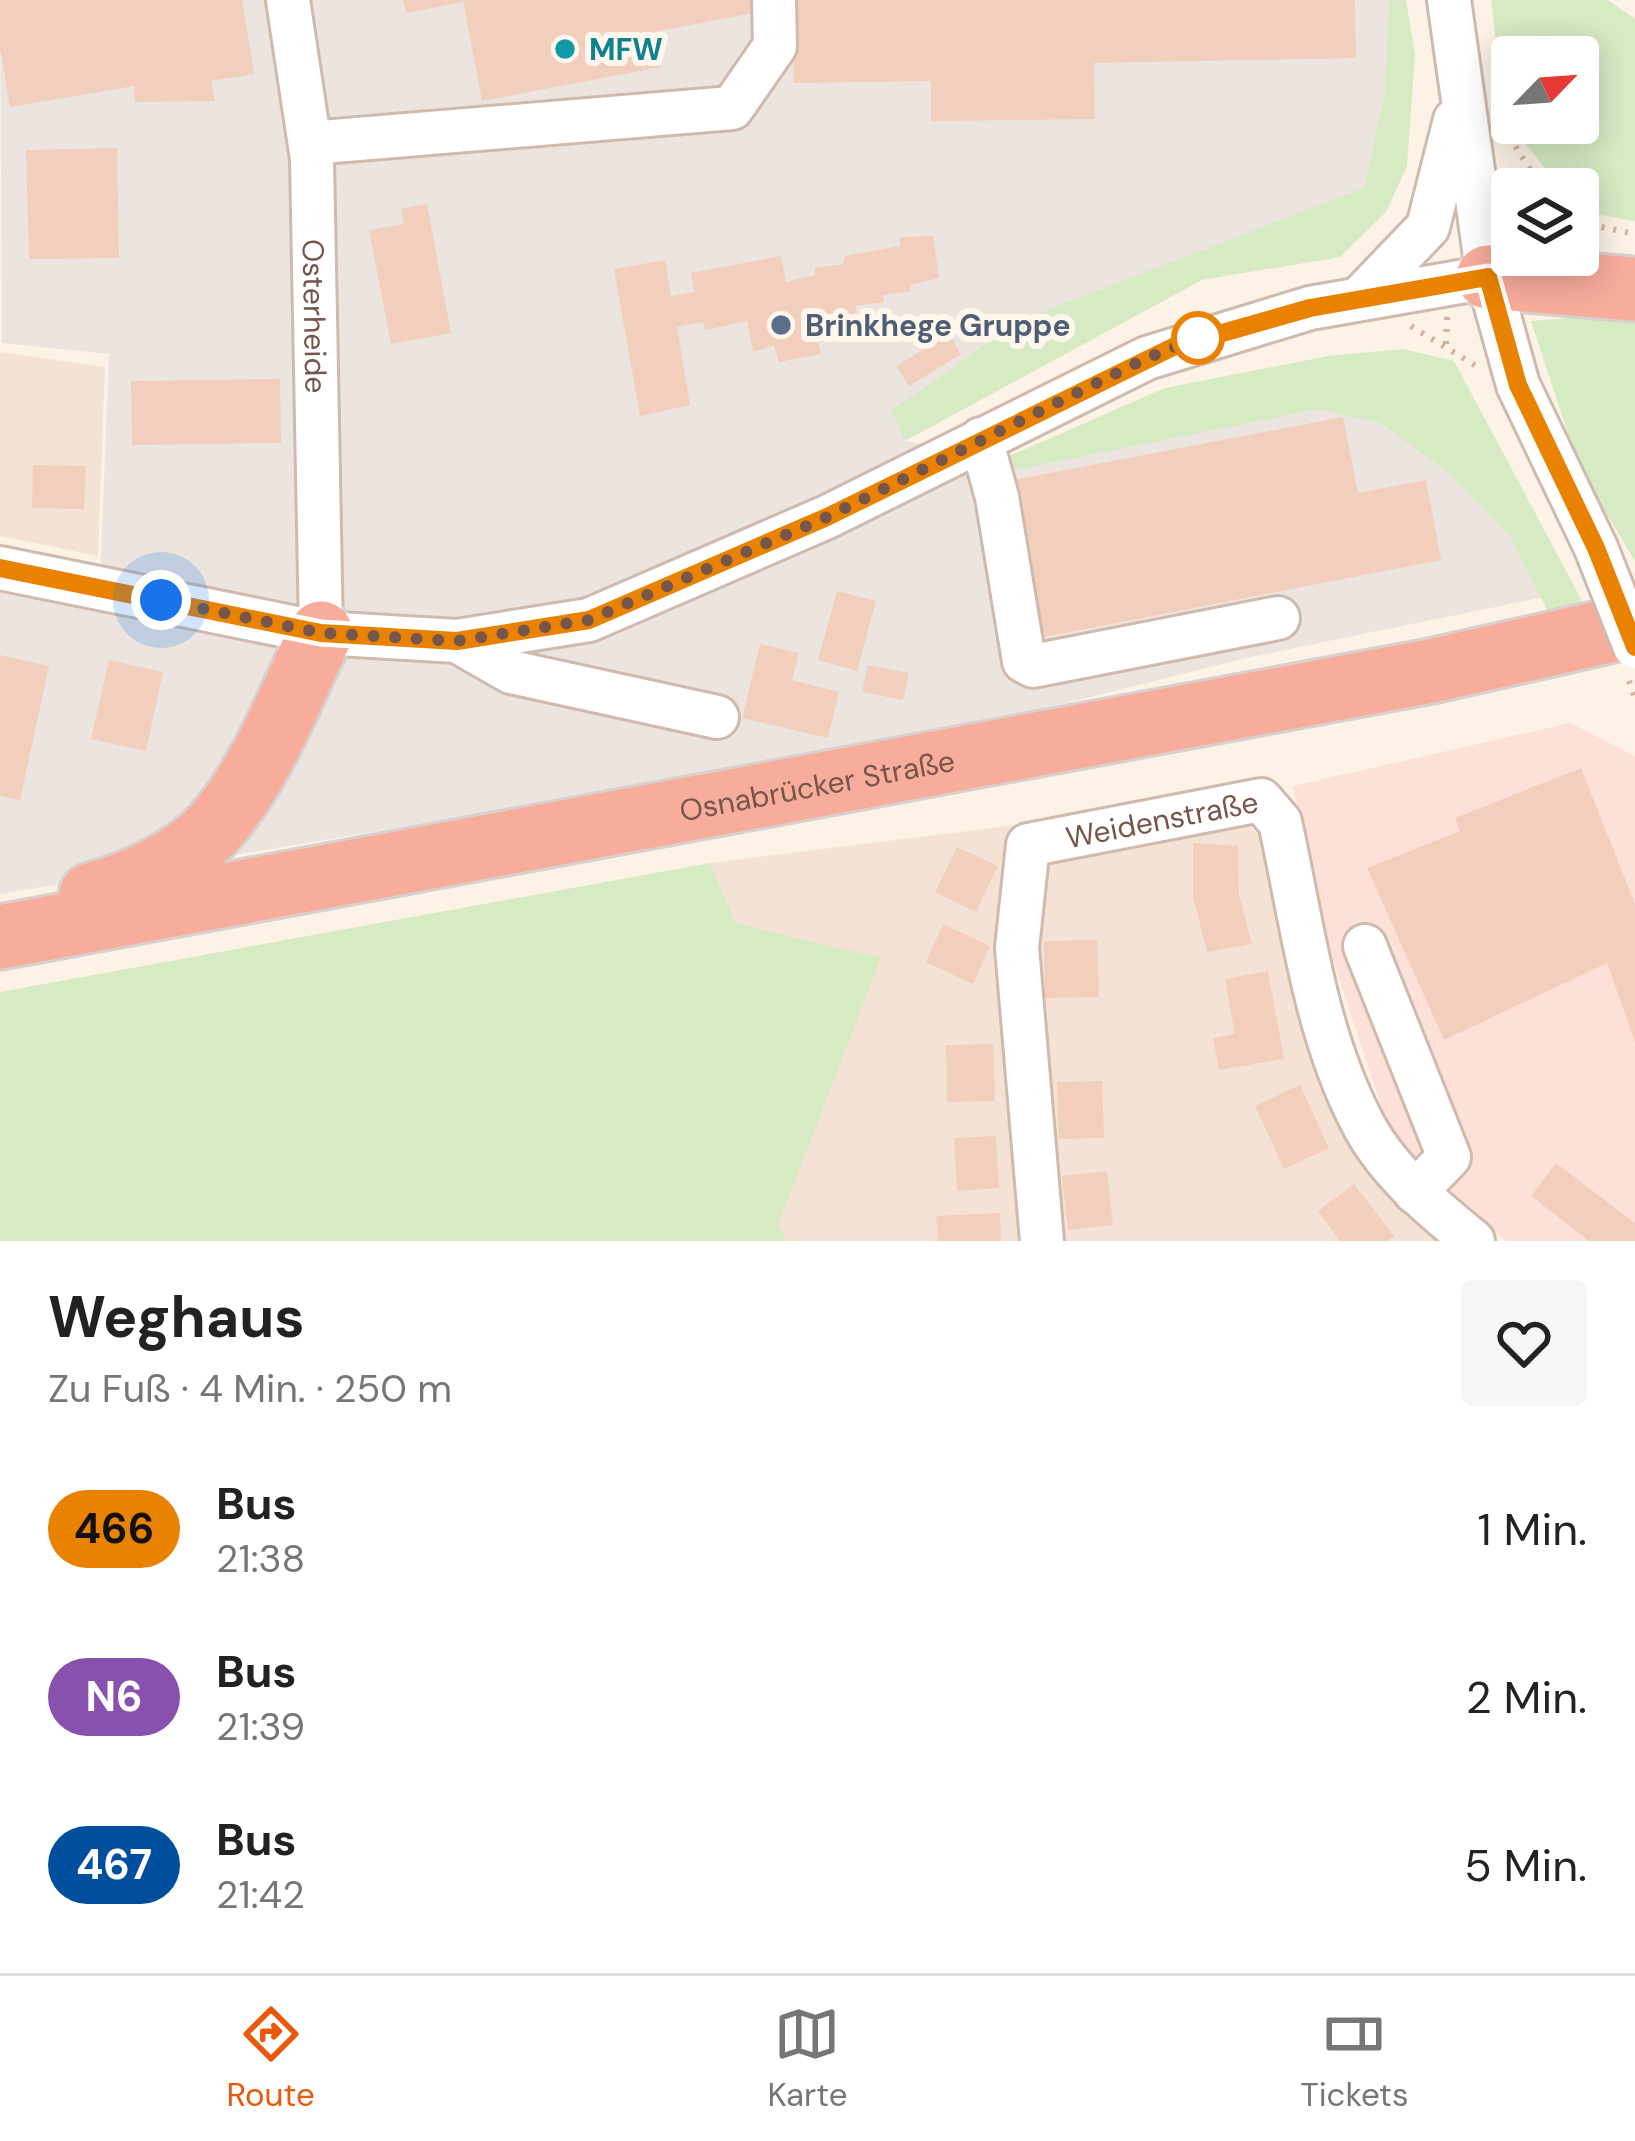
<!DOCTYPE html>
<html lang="de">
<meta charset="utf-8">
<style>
:root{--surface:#fff;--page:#f6f6f6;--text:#222;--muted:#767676;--line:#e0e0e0;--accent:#ea580c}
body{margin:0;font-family:"DM Sans",sans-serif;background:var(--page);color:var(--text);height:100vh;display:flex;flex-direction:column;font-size:45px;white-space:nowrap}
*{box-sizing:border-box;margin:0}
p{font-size:39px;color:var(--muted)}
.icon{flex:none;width:66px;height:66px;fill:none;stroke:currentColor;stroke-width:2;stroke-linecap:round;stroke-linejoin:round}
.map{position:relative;height:1241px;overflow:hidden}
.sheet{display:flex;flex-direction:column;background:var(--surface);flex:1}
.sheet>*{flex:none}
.badge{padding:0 24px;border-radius:39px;font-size:42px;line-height:78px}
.needle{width:78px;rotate:65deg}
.fabs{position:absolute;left:1491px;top:36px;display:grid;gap:24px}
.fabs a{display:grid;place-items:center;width:108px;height:108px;border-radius:12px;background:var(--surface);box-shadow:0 6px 30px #0003;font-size:60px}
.you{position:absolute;width:60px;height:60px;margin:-30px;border:9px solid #fff;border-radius:50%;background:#1a73e8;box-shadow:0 0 0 18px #1a73e833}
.map>.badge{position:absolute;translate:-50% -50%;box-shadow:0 0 0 6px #fff}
.round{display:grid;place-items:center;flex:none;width:126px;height:126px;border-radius:12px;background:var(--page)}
.summary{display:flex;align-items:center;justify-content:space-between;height:204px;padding:0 48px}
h1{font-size:57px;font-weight:700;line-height:90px}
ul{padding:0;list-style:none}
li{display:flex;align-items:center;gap:36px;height:168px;padding:0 48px}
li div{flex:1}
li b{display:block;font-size:45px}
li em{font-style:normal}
li .badge{min-width:132px;font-weight:700;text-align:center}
.menu{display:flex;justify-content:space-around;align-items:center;height:168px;border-top:3px solid var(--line);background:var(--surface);font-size:33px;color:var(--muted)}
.menu a{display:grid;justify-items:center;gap:6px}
.menu .active{color:var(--accent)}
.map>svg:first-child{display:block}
.residential{fill:#f4e3d4}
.commercial{fill:#fde1d9}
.industrial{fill:#ece5df}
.green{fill:#d6eac3;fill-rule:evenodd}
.building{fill:#f2cebd}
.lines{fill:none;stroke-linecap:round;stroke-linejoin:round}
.minor-casing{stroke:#d0baae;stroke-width:48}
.highway-casing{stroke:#d9d0cc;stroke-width:69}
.path{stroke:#d7b19f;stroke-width:6;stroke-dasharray:3 9;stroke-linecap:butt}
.minor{stroke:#fff;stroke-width:42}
.highway{stroke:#f7ac9c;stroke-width:63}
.minor-bridge-casing{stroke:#d0baae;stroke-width:48;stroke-linecap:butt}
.path-bridge{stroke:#d7b19f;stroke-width:6;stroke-dasharray:3 9;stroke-linecap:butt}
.minor-bridge{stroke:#fff;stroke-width:42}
.line-casing{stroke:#fff;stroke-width:27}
.line{stroke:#e88200;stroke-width:18}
.walk{stroke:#76564a;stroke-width:12;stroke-dasharray:0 21.6}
.culture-dot{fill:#0f9aa8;stroke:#fff6ec;stroke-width:4.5}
.service-dot{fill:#5c6f8a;stroke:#fff6ec;stroke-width:4.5}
.stop-dot{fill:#fff;stroke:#e88200;stroke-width:6}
.labels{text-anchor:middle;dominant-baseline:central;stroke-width:12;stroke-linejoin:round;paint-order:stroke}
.culture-label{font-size:30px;font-weight:bold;fill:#0d838f;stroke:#fff6ec;text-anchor:start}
.street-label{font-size:30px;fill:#76564a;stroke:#fff6ec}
.service-label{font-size:30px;font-weight:bold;fill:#4e5e75;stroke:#fff6ec;text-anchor:start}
</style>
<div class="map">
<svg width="1635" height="1241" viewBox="0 0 1635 1241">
<rect width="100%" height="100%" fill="#fcf2e5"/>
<path class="residential" d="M 0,352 L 105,367 L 98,556 L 0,536 Z
M 1236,816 L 1260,836 L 1289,959 L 1441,1241 L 787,1241 L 778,1226 L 736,923 L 710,863 L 1017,825 L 1050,858 Z"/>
<path class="commercial" d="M 1570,723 L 1635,756 L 1635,1241 L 1507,1241 L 1442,1189 L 1389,1129 L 1326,939 L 1293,786 Z"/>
<path class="industrial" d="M 0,0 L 1389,0 L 1385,91 L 1364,188 L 891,411 L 905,441 L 1005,458 L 1011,471 L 1319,409 L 1380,423 L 1448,473 L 1509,535 L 1544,597 L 1255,656 L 1019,715 L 547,803 L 0,894 L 0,587 L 99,604 L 109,354 L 2,343 Z"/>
<path class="green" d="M 1389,0 L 1406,0 L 1415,55 L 1407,166 L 1386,212 L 1340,257 L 1202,280 L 905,441 L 891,411 L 1019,321 L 1364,188 L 1385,91 Z
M 1491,0 L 1608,0 L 1635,19 L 1635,221 L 1584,212 L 1578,189 L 1561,189 L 1505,117 ZM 1512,57 L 1578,57 L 1578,123 L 1512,123 Z
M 1612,315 L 1635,320 L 1635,561 L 1580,470 L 1531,321 Z
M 1403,349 L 1454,361 L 1588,612 L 1552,619 L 1509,535 L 1448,473 L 1380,423 L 1319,409 L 1011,471 L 1005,458 L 1165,388 L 1329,356 Z
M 710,863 L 736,923 L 881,958 L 778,1225 L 787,1241 L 0,1241 L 0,992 Z"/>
<path class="building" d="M 0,0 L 242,0 L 254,74 L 211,81 L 215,101 L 135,102 L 134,86 L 10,107 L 0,48 Z
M 403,0 L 462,0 L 463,2 L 406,13 Z
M 463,0 L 761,0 L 763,11 L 654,32 L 661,67 L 482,101 Z
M 793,0 L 1355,0 L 1356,58 L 1094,63 L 1095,119 L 931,121 L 931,81 L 794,83 Z
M 117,148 L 119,258 L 29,259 L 26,150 Z
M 427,204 L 451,333 L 391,344 L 369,230 L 404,224 L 401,209 Z
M 933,236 L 939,278 L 910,285 L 911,291 L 883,295 L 884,302 L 855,306 L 857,313 L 832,317 L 833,324 L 814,324 L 821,354 L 779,362 L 774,346 L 753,352 L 747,321 L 705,330 L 703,322 L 677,327 L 690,405 L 640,416 L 614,269 L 665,260 L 671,296 L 694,292 L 691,273 L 781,256 L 786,282 L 815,275 L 815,268 L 843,264 L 845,256 L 900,246 L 900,237 Z
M 949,334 L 961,354 L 909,386 L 896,366 Z
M 280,379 L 281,443 L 132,445 L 131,381 Z
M 1343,417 L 1358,493 L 1426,480 L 1441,560 L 1044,637 L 1014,480 Z
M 33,465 L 86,466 L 84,509 L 32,508 Z
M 837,591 L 876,601 L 857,671 L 818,660 Z
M 760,644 L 799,653 L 792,680 L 839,692 L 828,738 L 742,718 Z
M 0,655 L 49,666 L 20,800 L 0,796 Z
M 109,660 L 163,672 L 146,751 L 91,739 Z
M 868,665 L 909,673 L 903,700 L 862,692 Z
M 1581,768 L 1635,904 L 1635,1042 L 1607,963 L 1444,1040 L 1367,868 L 1460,831 L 1455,818 Z
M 1193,843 L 1238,846 L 1239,894 L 1252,944 L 1207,952 L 1193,896 Z
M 957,847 L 998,866 L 976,912 L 935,892 Z
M 943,924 L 990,946 L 973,984 L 926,962 Z
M 1097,940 L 1099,997 L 1045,998 L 1044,941 Z
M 1268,971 L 1284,1059 L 1219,1070 L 1213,1038 L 1235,1034 L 1225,979 Z
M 993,1044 L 995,1101 L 947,1102 L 946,1045 Z
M 1102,1081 L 1104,1138 L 1059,1139 L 1057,1082 Z
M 1300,1085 L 1329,1148 L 1284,1169 L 1255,1106 Z
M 996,1136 L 999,1188 L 957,1191 L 954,1138 Z
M 1556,1163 L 1635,1223 L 1635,1241 L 1589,1241 L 1531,1196 Z
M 1107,1171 L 1113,1225 L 1068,1230 L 1062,1176 Z
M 1354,1184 L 1394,1236 L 1388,1241 L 1340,1241 L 1318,1211 Z
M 1000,1213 L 1001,1241 L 938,1241 L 936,1216 Z"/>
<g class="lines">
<defs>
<g id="minor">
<path id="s1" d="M 288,0 L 312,159 L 321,633"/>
<path d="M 1449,0 L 1488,277 L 1518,385 L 1596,548"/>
<path d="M 310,143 L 732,108 L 775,46 L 774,0"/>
<path d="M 1360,298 L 1428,227 L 1455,120"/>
<path d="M 981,439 L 997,497 L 1024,661 L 1033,666 L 1278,618"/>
<path d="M 0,568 L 321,633 L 457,641 L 589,620 L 827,517 L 1147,358 L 1310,308 L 1488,277"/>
<path d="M 457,641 L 511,672 L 717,717"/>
<path d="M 1365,946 L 1449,1157 L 1415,1192"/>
<path id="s2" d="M 1042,1241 L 1017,948 L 1028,845 L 1261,800 L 1280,822 C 1302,921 1314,1028 1360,1118 C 1384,1168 1431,1207 1473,1241"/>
</g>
<g id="highway">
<path d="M 1488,277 L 1635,289"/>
<path d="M 91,895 C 132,884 183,861 213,829 C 261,776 290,697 321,633"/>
<path id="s3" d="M 0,937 L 1431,671 L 1635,625"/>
</g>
</defs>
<use href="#minor" class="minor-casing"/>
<use href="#highway" class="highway-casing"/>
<path class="path" d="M 1503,126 L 1542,189
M 1578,222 L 1635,234
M 1411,326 L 1476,366
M 1446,344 L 1447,316"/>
<use href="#minor" class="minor"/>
<use href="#highway" class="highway"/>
<defs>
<path id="minor-bridge" d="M 1596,548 L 1635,647"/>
</defs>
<use href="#minor-bridge" class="minor-bridge-casing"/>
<path class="path-bridge" d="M 1629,681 L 1635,698"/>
<use href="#minor-bridge" class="minor-bridge"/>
</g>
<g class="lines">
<defs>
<path id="line" d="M 0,568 L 321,633 L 457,641 L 589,620 L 827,517 L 1173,347 L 1310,308 L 1488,277 L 1518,385 L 1596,548 L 1635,647"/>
</defs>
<use href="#line" class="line-casing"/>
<use href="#line" class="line"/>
<path class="walk" d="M 161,600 L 321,633 L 457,641 L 589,620 L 827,517 L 1147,358 L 1198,338"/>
</g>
<circle class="culture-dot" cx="565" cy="49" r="12"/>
<circle class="service-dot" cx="781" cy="325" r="12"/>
<circle class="stop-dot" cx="1198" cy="338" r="24"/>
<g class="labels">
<g class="culture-label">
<text x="589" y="49">MFW</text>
</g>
<g class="street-label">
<text stroke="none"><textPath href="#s1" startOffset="318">Osterheide</textPath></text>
<text stroke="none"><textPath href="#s3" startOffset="831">Osnabrücker Straße</textPath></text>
<text stroke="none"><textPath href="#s2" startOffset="534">Weidenstraße</textPath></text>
</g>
<g class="service-label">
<text x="805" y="325">Brinkhege Gruppe</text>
</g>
</g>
</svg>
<div class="fabs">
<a><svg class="needle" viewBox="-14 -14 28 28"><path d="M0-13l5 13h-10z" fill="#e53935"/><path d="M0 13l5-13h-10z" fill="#767676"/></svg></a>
<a><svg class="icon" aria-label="layers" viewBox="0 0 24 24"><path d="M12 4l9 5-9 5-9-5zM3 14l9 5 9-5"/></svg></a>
</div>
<div class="you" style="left:161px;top:600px"></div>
</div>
<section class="sheet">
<div class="summary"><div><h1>Weghaus</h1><p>Zu Fuß · 4 Min. · 250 m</p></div><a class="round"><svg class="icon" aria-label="heart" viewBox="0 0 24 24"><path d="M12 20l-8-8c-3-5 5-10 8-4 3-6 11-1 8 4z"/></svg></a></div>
<ul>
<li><span class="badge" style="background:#e88200;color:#111">466</span><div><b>Bus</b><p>21:38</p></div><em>1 Min.</em></li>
<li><span class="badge" style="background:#8951ae;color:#fff">N6</span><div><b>Bus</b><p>21:39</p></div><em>2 Min.</em></li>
<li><span class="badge" style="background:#004e9e;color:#fff">467</span><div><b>Bus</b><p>21:42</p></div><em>5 Min.</em></li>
</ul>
</section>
<nav class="menu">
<a class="active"><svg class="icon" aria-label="directions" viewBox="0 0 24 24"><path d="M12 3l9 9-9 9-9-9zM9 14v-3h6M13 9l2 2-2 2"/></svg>Route</a>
<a><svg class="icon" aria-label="map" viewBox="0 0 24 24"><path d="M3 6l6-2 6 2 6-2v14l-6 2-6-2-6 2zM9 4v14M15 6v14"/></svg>Karte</a>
<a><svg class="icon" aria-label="tickets" viewBox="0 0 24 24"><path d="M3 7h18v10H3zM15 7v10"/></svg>Tickets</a>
</nav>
